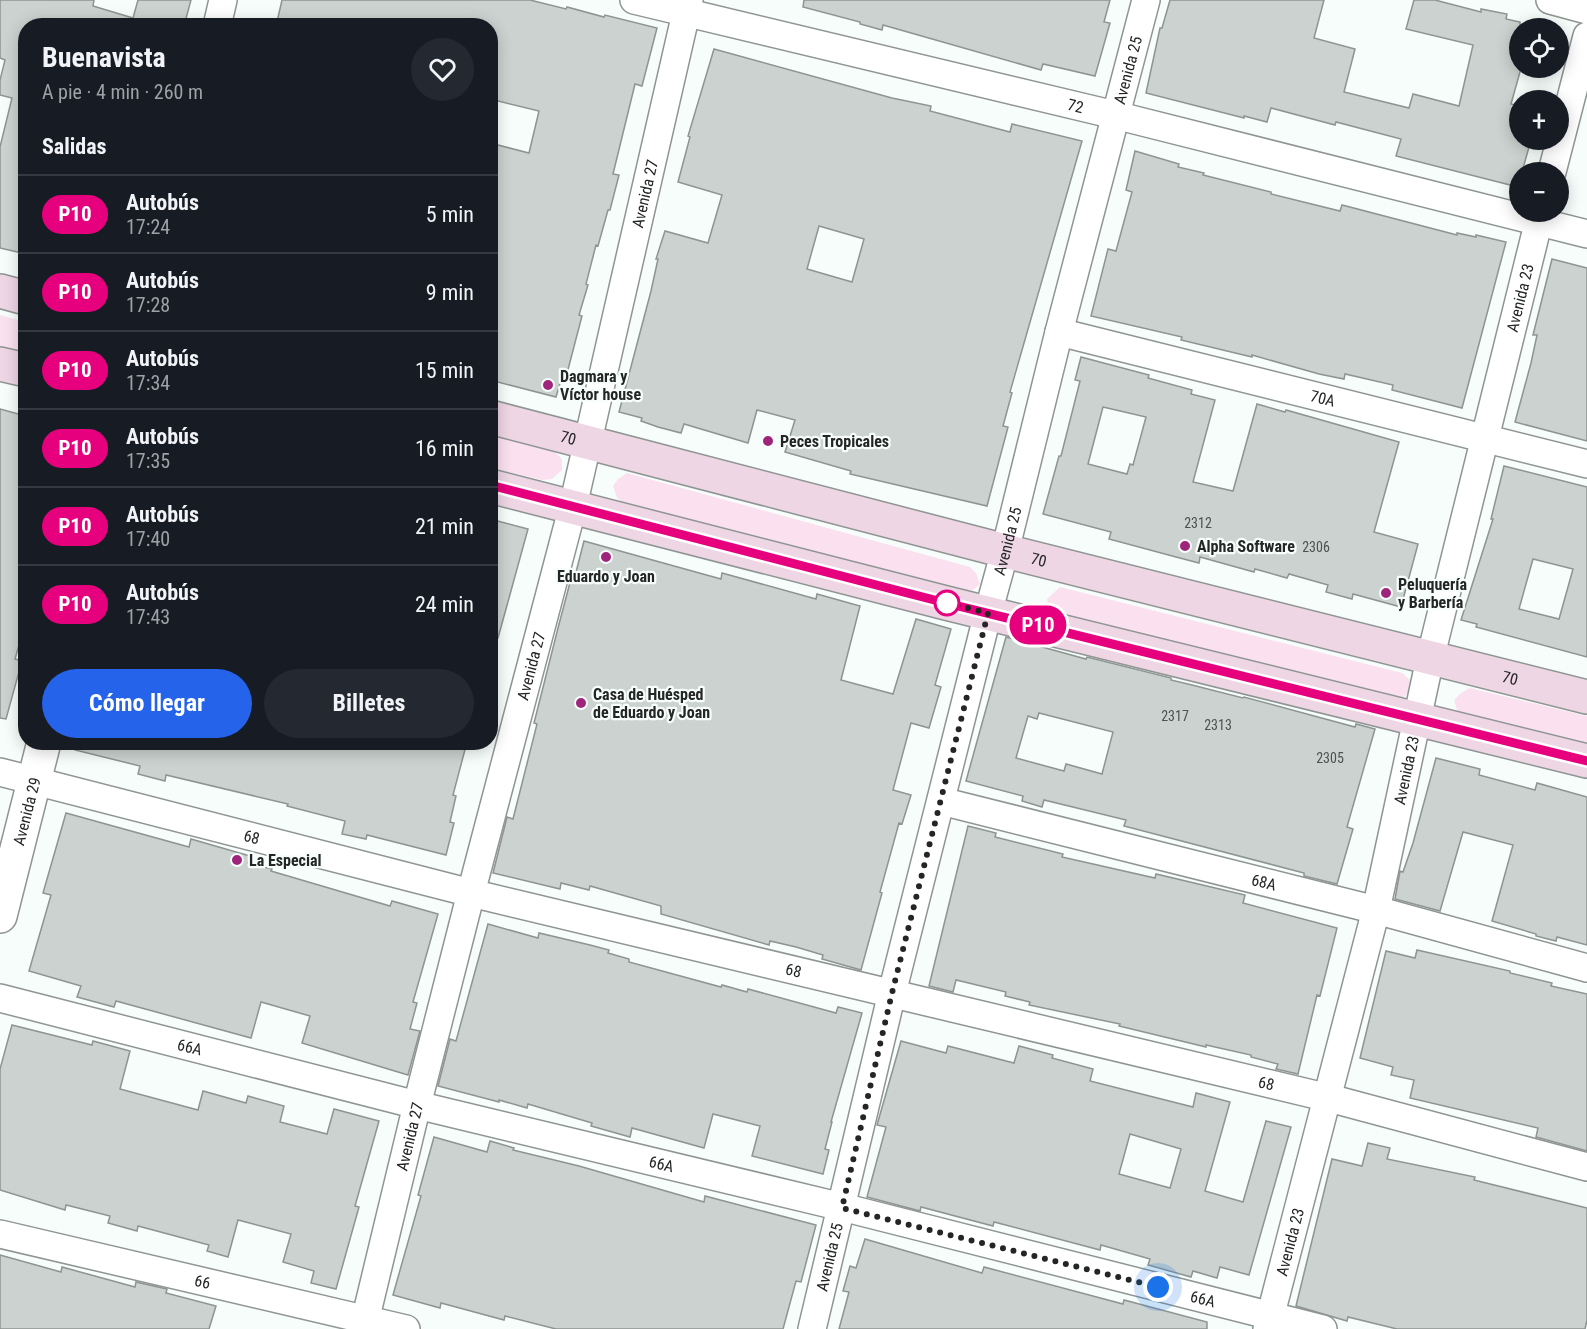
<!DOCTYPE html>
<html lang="es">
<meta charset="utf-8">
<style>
:root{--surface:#171b24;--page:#242831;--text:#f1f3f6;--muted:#9ea1a6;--line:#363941;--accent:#2563eb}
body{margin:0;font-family:"Roboto Condensed",sans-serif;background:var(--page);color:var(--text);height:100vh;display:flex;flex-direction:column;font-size:22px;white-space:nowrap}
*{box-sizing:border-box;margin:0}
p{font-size:20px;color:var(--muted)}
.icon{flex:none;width:33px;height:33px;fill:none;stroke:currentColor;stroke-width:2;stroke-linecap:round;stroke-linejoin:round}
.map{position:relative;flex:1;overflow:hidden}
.sheet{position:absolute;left:18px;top:18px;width:480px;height:732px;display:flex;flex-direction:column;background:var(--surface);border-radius:24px;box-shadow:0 3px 15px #0003}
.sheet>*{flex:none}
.badge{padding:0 12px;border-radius:20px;font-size:21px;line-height:39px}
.fabs{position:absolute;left:1509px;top:18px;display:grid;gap:12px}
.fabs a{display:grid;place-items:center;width:60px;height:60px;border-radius:50%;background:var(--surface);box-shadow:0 3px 15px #0003;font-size:30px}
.you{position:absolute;width:30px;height:30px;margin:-15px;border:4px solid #fff;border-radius:50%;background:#1a73e8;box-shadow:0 0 0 9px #1a73e833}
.map>.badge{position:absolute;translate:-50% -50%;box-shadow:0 0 0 3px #fff}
h2{padding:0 24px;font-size:22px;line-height:54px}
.round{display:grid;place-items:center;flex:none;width:63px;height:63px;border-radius:32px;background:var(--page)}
.head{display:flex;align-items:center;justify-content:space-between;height:102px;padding:0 24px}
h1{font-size:28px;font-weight:700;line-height:45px}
.cta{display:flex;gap:12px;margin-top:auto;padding:12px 24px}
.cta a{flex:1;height:69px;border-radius:36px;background:var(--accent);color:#fff;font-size:24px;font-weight:700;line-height:69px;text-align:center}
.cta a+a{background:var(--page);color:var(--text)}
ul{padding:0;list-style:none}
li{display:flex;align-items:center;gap:18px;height:78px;padding:0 24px;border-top:2px solid var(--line)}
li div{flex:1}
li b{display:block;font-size:22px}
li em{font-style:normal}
li .badge{min-width:66px;font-weight:700;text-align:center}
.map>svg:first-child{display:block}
.green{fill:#fbe1f0}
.building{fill:#cbd2cf;stroke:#8d9491;stroke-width:1.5;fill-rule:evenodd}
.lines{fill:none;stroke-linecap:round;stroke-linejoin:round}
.minor-casing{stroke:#8e9592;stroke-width:30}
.tertiary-casing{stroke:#8e9592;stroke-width:36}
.secondary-casing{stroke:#8e9592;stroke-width:36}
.minor{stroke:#fff;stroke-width:27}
.tertiary{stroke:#fff;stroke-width:33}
.secondary{stroke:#eed6e5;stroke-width:33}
.line-casing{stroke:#fff;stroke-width:14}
.line{stroke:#e6007e;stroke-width:9}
.walk{stroke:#232625;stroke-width:6;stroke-dasharray:0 10.8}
.poi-dot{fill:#9f257c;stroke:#f6fdfa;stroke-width:2}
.stop-dot{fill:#fff;stroke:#e6007e;stroke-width:3}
.labels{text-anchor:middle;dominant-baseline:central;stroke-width:4.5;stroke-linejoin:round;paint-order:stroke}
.number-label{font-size:14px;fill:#4d5150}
.street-label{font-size:16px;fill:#232625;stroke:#f6fdfa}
.poi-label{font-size:16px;font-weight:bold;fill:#232625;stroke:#f6fdfa;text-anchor:start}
</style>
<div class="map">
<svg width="1587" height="1329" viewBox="0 0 1587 1329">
<rect width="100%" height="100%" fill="#f6fdfa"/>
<path class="green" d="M 0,315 L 25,322 L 25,353 L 0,346 Z
M 491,435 L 553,450 L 562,459 L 562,470 L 552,479 L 542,480 L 491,468 Z
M 627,473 L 970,567 L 976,573 L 980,584 L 973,590 L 964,592 L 625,504 L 617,498 L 613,486 L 618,479 Z
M 1060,587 L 1402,673 L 1410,680 L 1410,690 L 1404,697 L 1395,701 L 1056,617 L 1049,609 L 1047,599 Z
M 1470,688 L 1587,716 L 1587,746 L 1464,717 L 1457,710 L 1454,700 L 1461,693 Z"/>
<path class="building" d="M 0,0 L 94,0 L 93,6 L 133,18 L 138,0 L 191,0 L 184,26 L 26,26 L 26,254 L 0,248 L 0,147 L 12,98 L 0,95 L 0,80 L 5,60 L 0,58 Z
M 282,0 L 530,0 L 566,9 L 567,7 L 604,17 L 605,15 L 657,28 L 642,86 L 635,84 L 613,174 L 619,175 L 610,210 L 608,210 L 598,246 L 596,245 L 586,284 L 588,285 L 579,315 L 582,316 L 565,381 L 561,380 L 556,397 L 490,380 L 490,143 L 529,153 L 539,111 L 490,99 L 490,26 L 276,26 Z
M 804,0 L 1110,0 L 1104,22 L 1110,23 L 1095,76 L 1043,64 L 1041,70 L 883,25 L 882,30 L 860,24 L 860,22 L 803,7 Z
M 1170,0 L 1324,0 L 1314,38 L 1355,49 L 1344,92 L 1409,108 L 1413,94 L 1459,106 L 1473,45 L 1406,29 L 1414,0 L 1435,0 L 1481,12 L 1481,9 L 1507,14 L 1506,19 L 1520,22 L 1520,72 L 1511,104 L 1520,106 L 1520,140 L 1531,140 L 1522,172 L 1520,172 L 1518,187 L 1396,156 L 1401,139 L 1336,122 L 1335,125 L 1271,108 L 1267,122 L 1244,116 L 1244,118 L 1146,93 L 1160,28 L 1162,28 Z
M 714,49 L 892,98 L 931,106 L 930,111 L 1010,132 L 1012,124 L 1082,141 L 1010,392 L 1012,393 L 1003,426 L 1008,427 L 987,506 L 850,474 L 851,471 L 785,452 L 795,420 L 757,410 L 748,443 L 684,424 L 681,433 L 658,427 L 641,421 L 642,418 L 619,412 L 651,291 L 658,259 L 656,259 L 665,231 L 708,243 L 722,195 L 678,182 L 690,137 L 688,136 ZM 819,226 L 864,239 L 852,282 L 807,269 Z
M 1135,151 L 1179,164 L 1178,167 L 1204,173 L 1203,175 L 1271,192 L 1271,194 L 1340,211 L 1342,205 L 1457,235 L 1457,233 L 1476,237 L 1476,235 L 1506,242 L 1462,408 L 1392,390 L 1393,385 L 1345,374 L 1344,379 L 1319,374 L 1252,355 L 1252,357 L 1181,340 L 1182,337 L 1091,316 L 1108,249 L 1116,251 L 1132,192 L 1126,190 Z
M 1552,259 L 1587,268 L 1587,441 L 1515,422 L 1531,363 L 1537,335 L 1533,335 Z
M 1081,357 L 1149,375 L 1148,378 L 1192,390 L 1191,394 L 1215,400 L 1193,482 L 1233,491 L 1257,404 L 1285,412 L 1286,410 L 1399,442 L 1374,532 L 1418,544 L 1401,607 L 1353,594 L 1352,599 L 1326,592 L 1328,585 L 1289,574 L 1287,578 L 1255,569 L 1254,572 L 1200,557 L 1199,563 L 1176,557 L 1109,539 L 1111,532 L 1043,514 L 1059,456 L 1061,456 L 1080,381 L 1075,380 ZM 1103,407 L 1146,417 L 1133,465 L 1130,464 L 1127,474 L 1088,464 Z
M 0,409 L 26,416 L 26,621 L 15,659 L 22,661 L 6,719 L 0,718 Z
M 1504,466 L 1587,487 L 1587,657 L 1476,627 L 1477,624 L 1461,620 L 1493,519 L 1491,519 ZM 1533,559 L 1573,569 L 1559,619 L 1519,609 Z
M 490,519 L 528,529 L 498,638 L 490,637 Z
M 584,541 L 721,579 L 722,573 L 816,599 L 817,594 L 860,606 L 841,680 L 893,694 L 916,619 L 951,629 L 935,685 L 941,687 L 929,728 L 911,723 L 893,790 L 911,795 L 902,824 L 899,823 L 880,892 L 882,893 L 861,970 L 822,959 L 823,955 L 796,947 L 770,941 L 769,945 L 661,914 L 661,906 L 590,886 L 589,890 L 561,883 L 560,889 L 493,873 L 507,817 L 513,819 L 537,724 L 534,723 L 558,628 L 572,575 L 575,576 Z
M 1006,637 L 1086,659 L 1087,657 L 1171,678 L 1171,680 L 1192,685 L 1243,698 L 1244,697 L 1355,727 L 1356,724 L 1375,729 L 1347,827 L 1353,829 L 1337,884 L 1304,876 L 1304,873 L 1124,826 L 1126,820 L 1044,800 L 1042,807 L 1022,801 L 1023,796 L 966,781 ZM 1039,713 L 1113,732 L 1102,774 L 1066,764 L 1064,771 L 1016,758 L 1028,716 L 1037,719 Z
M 75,742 L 467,742 L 453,795 L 456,796 L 450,822 L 454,823 L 446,855 L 367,835 L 366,839 L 342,834 L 345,821 L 287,806 L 288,804 L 166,775 L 165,781 L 138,774 L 140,766 L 75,750 Z
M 1436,758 L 1480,769 L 1479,775 L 1535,790 L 1537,783 L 1587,797 L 1587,945 L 1557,937 L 1556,941 L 1536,936 L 1536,934 L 1492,921 L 1513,845 L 1463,832 L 1440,911 L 1395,899 L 1400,871 L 1403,872 L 1413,843 Z
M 66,813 L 189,847 L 191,839 L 250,856 L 248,863 L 272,869 L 271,871 L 390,906 L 392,901 L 438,914 L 413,1002 L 417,1003 L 410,1029 L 420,1031 L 408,1075 L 302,1043 L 310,1016 L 261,1002 L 251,1038 L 116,1001 L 114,1007 L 77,997 L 81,986 L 29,971 L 51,895 L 43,893 Z
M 968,826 L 996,833 L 995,837 L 1063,854 L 1062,857 L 1155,878 L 1156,874 L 1245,895 L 1243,903 L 1337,928 L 1320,996 L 1317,995 L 1298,1074 L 1276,1069 L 1278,1064 L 1251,1057 L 1251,1055 L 1206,1045 L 1206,1047 L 1119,1026 L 1120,1024 L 1029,1005 L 1030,1002 L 1005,996 L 1006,992 L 956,980 L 953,992 L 929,986 Z
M 488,924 L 538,938 L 539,933 L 590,945 L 609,950 L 608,953 L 629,959 L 629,962 L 721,987 L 722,985 L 747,992 L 748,989 L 836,1013 L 838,1007 L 862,1013 L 831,1122 L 832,1122 L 825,1149 L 829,1150 L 823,1174 L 752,1156 L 760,1126 L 713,1114 L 704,1148 L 632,1128 L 630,1137 L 591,1126 L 592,1123 L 528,1104 L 527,1108 L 499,1100 L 499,1102 L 438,1086 L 450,1039 L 456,1041 Z
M 1417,950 L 1510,971 L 1510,973 L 1552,983 L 1551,986 L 1587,994 L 1587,1151 L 1536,1137 L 1538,1128 L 1410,1098 L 1414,1080 L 1391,1075 L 1393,1067 L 1360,1058 L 1386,951 L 1415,958 Z
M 12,1025 L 92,1045 L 93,1041 L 130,1051 L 120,1089 L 198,1110 L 203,1091 L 246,1103 L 248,1096 L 284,1106 L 280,1122 L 327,1134 L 334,1109 L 379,1121 L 355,1206 L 359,1207 L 336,1289 L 311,1283 L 314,1271 L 283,1262 L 291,1234 L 238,1220 L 228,1257 L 207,1251 L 209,1245 L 138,1226 L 137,1231 L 108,1223 L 110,1216 L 66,1205 L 65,1210 L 0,1190 L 0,1069 Z
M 901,1041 L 946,1053 L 948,1046 L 1014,1063 L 1019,1046 L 1053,1055 L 1052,1058 L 1093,1069 L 1090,1081 L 1193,1107 L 1196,1093 L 1230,1102 L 1205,1191 L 1243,1202 L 1266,1121 L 1291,1127 L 1249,1275 L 1220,1267 L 1217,1278 L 1193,1271 L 1191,1277 L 1148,1265 L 1150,1259 L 1101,1245 L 1100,1250 L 994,1222 L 993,1226 L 921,1207 L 920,1211 L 867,1197 L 886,1127 L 877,1125 ZM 1130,1134 L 1181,1149 L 1170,1188 L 1119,1174 Z
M 434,1137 L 487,1152 L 490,1141 L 514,1148 L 513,1150 L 579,1166 L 704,1202 L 705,1196 L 816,1225 L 801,1282 L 796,1281 L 783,1329 L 556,1329 L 505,1316 L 504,1320 L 441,1303 L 440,1308 L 393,1295 L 421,1196 L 418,1195 Z
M 1368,1143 L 1390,1148 L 1387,1159 L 1475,1177 L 1474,1180 L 1587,1208 L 1587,1320 L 1585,1329 L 1397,1329 L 1348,1317 L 1347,1321 L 1296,1306 L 1332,1159 L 1362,1166 Z
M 865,1239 L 982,1273 L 984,1267 L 1123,1304 L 1124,1300 L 1207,1322 L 1207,1329 L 839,1329 L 849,1292 L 843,1291 L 850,1266 L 856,1268 Z
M 0,1255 L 61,1272 L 62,1267 L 135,1287 L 136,1282 L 167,1289 L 166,1293 L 216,1306 L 209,1329 L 0,1329 Z"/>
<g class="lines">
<defs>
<g id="minor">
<path id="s1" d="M 634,0 L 1115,115 L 1587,234"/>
<path d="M 1550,0 L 1587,10"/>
<path d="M 217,26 L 223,0"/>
<path d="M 1552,172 L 1587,36"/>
<path id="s2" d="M 1059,332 L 1587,464"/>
<path id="s3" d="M 0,772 L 471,893 L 1329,1098 L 1587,1167"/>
<path id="s4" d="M 941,801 L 1376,910 L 1587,968"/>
<path id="s5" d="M 0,998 L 417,1105 L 842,1207 L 1323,1329"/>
<path id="s6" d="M 0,1234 L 406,1329"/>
<path id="s7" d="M 363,1329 L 417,1105 L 471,893 L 573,506 L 689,0"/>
<path id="s8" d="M 812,1329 L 892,993 L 988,613 L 1005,551 L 1059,332 L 1146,0"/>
<path id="s9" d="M 1267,1329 L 1376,910 L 1430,659 L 1541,212"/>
</g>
<g id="tertiary">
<path id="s10" d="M 0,916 L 44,742"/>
</g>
<g id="secondary">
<path d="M 0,291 L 26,298"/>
<path d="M 0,364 L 26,370"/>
<path id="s11" d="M 490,417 L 1005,551 L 1587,697"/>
<path d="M 490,486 L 946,603 L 1587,761"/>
</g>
</defs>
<use href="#minor" class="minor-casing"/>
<use href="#tertiary" class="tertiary-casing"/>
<use href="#secondary" class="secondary-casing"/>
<use href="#minor" class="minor"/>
<use href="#tertiary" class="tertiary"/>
<use href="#secondary" class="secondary"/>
</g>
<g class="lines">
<defs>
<path id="line" d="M 490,485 L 946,603 L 1587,761"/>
</defs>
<use href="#line" class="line-casing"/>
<use href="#line" class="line"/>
<path class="walk" d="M 947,603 L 988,613 L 892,993 L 842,1208 L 1158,1287"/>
</g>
<g class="poi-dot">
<circle cx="548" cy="385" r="6"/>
<circle cx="768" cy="441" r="6"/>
<circle cx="1185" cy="546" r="6"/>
<circle cx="606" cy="557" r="6"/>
<circle cx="1386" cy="593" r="6"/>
<circle cx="581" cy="703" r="6"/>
<circle cx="237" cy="860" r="6"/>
</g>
<circle class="stop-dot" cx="947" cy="603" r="12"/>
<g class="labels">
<g class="number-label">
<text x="1198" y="523">2312</text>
<text x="1316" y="547">2306</text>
<text x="1175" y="716">2317</text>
<text x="1218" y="725">2313</text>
<text x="1330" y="758">2305</text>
</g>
<g class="street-label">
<text stroke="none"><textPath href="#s8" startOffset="1298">Avenida 25</textPath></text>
<text stroke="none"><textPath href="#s1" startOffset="454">72</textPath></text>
<text stroke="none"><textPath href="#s7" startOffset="1170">Avenida 27</textPath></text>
<text stroke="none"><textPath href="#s9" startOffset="1062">Avenida 23</textPath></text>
<text stroke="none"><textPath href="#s2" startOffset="272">70A</textPath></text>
<text stroke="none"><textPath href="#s11" startOffset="81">70</textPath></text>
<text stroke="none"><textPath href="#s8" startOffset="812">Avenida 25</textPath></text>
<text stroke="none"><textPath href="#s11" startOffset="567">70</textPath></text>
<text stroke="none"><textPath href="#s7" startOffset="684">Avenida 27</textPath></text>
<text stroke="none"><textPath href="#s11" startOffset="1053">70</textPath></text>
<text stroke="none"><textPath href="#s9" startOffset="576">Avenida 23</textPath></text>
<text stroke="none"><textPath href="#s10" startOffset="108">Avenida 29</textPath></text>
<text stroke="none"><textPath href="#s3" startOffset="260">68</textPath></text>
<text stroke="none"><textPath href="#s4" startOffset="333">68A</textPath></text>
<text stroke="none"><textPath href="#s3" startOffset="818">68</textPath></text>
<text stroke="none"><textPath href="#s5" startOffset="196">66A</textPath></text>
<text stroke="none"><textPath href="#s3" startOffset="1304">68</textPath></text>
<text stroke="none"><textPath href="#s7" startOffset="198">Avenida 27</textPath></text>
<text stroke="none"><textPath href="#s5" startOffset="682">66A</textPath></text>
<text stroke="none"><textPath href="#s9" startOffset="90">Avenida 23</textPath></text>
<text stroke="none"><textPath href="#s8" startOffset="74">Avenida 25</textPath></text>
<text stroke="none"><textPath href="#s6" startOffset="208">66</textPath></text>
<text stroke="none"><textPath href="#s5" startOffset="1240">66A</textPath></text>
</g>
<g class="poi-label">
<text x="560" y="376">Dagmara y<tspan x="560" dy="18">Víctor house</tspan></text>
<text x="780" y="441">Peces Tropicales</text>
<text x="1197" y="546">Alpha Software</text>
<text x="606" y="576" text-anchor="middle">Eduardo y Joan</text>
<text x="1398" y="584">Peluquería<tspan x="1398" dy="18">y Barbería</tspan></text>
<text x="593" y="694">Casa de Huésped<tspan x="593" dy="18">de Eduardo y Joan</tspan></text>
<text x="249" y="860">La Especial</text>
</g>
</g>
</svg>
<div class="fabs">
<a><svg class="icon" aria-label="locate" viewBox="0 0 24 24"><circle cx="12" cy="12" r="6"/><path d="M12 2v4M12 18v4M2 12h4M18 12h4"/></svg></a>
<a>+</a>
<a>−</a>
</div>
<div class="you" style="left:1158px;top:1287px"></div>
<b class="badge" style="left:1038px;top:625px;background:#e6007e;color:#fff">P10</b>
<section class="sheet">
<div class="head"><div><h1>Buenavista</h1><p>A pie · 4 min · 260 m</p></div><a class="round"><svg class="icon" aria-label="heart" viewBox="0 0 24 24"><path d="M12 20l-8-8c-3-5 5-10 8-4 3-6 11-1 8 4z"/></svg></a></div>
<h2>Salidas</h2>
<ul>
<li><span class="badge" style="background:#e6007e;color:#fff">P10</span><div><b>Autobús</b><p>17:24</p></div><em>5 min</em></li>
<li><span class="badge" style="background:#e6007e;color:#fff">P10</span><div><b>Autobús</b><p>17:28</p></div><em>9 min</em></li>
<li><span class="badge" style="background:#e6007e;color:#fff">P10</span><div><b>Autobús</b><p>17:34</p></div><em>15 min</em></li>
<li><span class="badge" style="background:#e6007e;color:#fff">P10</span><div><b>Autobús</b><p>17:35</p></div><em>16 min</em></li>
<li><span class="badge" style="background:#e6007e;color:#fff">P10</span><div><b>Autobús</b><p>17:40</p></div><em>21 min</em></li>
<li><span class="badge" style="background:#e6007e;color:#fff">P10</span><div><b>Autobús</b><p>17:43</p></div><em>24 min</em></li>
</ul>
<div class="cta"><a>Cómo llegar</a><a>Billetes</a></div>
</section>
</div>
